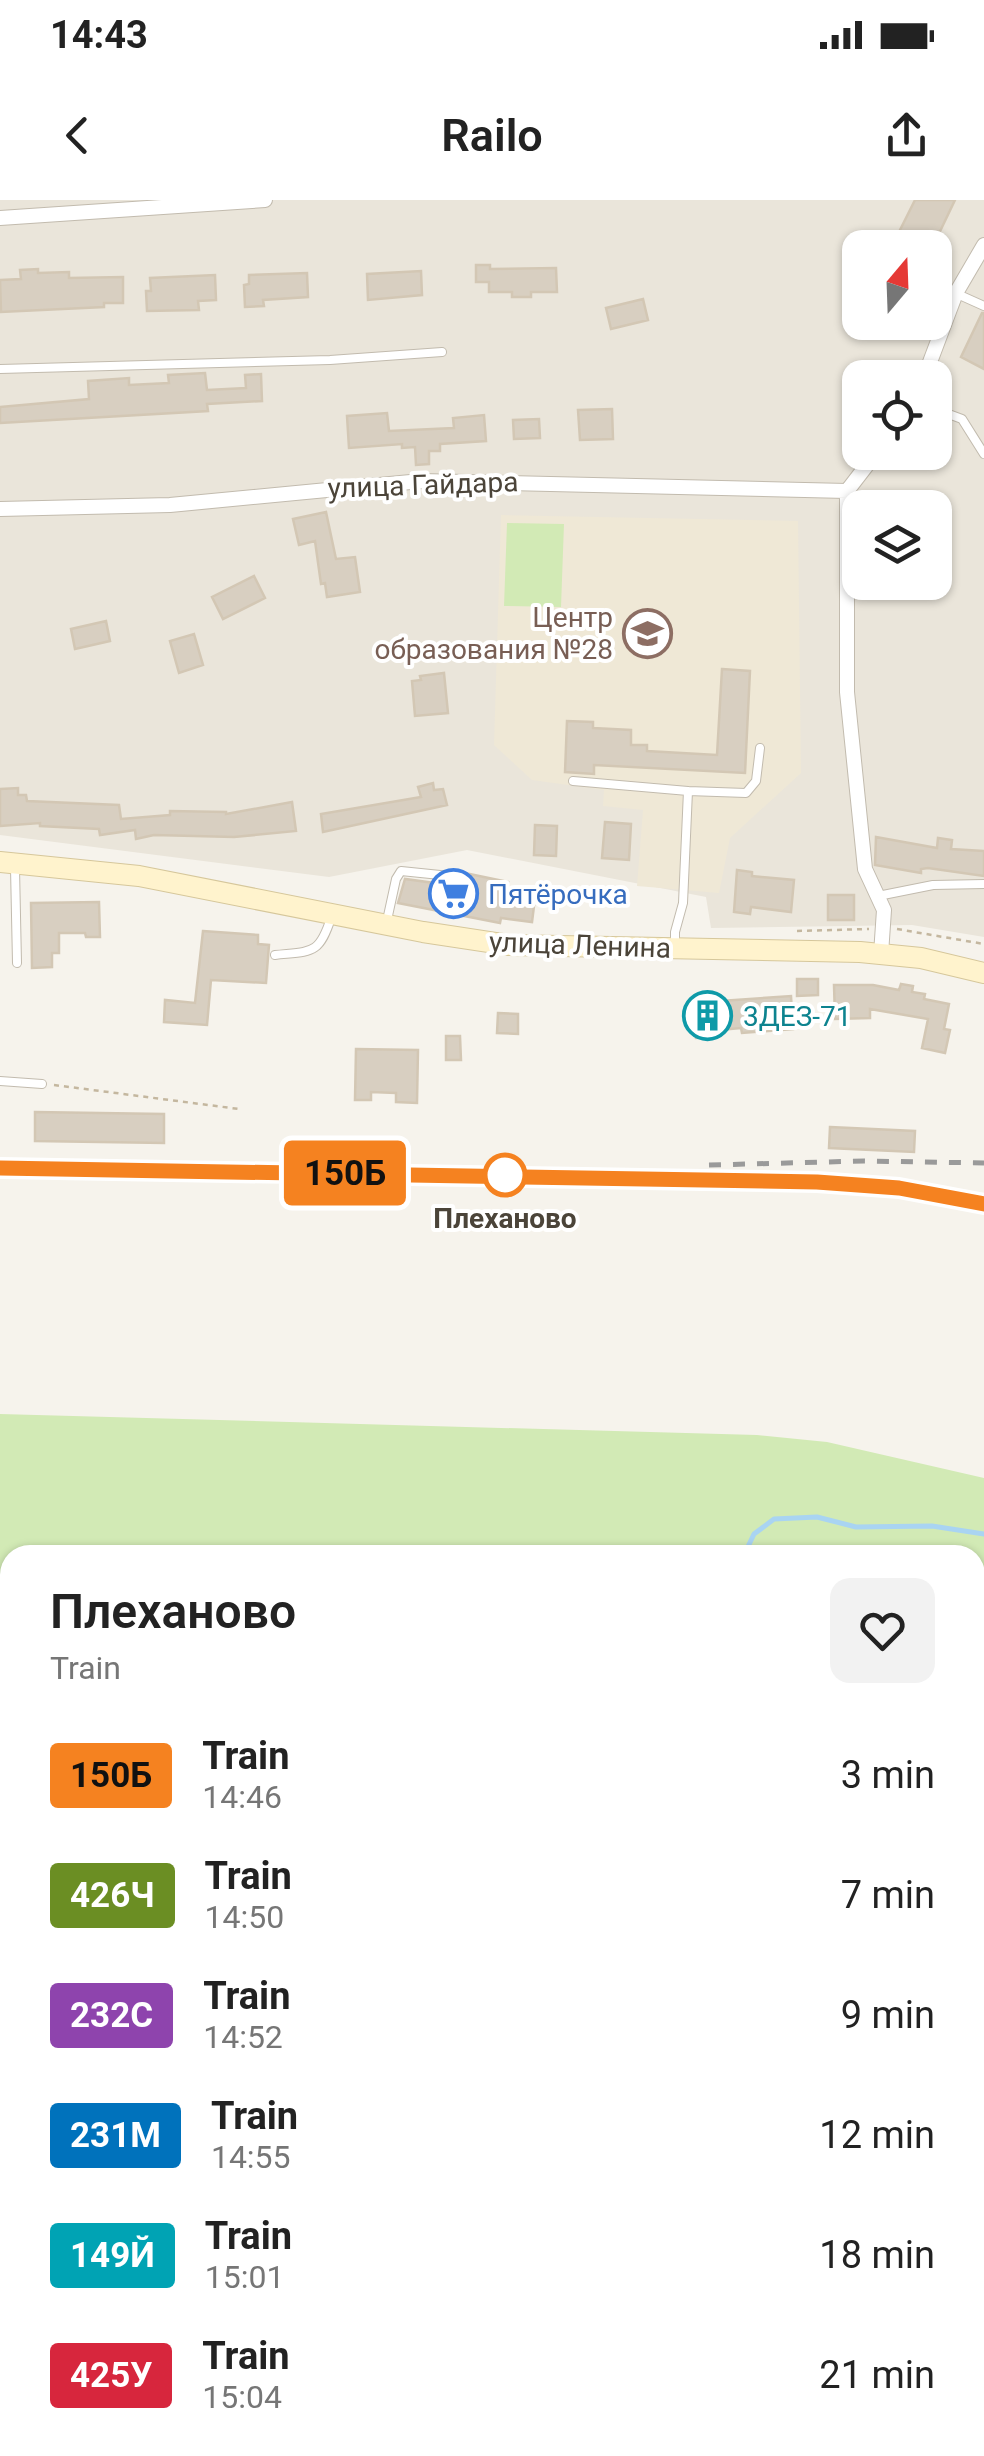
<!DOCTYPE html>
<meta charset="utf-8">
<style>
:root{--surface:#fff;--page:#f2f2f2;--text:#222;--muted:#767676}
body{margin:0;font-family:Roboto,sans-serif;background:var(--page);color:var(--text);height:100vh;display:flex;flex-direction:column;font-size:38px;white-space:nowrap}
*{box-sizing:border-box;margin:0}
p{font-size:32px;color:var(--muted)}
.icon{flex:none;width:55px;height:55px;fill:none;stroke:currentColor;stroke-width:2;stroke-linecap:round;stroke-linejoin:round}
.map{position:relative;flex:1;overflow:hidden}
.sheet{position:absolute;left:0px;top:1345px;width:985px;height:912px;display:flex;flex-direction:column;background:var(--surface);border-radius:30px 30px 0 0;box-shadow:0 2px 8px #0004}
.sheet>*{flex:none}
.badge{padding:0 20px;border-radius:8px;font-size:35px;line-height:65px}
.needle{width:65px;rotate:19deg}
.tools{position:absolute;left:842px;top:30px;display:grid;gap:20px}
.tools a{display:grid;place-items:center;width:110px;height:110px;border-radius:20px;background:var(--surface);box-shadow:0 2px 8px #0004;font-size:50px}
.map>.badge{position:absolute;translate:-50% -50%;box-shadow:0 0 0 5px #fff}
.round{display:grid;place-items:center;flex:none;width:105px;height:105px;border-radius:20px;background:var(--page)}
.head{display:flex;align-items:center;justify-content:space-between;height:170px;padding:0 50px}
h1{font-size:48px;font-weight:600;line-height:75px}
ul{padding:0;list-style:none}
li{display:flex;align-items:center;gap:30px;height:120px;padding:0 50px}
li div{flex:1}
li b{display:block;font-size:38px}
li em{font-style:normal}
li .badge{min-width:110px;font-weight:700;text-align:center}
.status{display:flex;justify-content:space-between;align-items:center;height:70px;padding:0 50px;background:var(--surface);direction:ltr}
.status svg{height:28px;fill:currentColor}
header{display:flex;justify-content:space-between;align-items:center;height:130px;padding:0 50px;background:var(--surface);font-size:45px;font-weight:600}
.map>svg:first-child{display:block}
.residential{fill:#eae5da;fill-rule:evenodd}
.education{fill:#efe8d6}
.green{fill:#d2eab5}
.water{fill:#a9d4f2}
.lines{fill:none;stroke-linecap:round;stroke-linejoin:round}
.stream{stroke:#a9d4f2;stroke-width:5}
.building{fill:#d8cfc1;stroke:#d3c7b4;stroke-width:2.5}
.service-casing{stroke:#c2bbae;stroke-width:10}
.minor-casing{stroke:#c2bbae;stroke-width:16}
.secondary-casing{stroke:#d6c79b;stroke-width:22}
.path{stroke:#c4b79f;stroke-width:2.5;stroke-dasharray:5 5;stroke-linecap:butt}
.service{stroke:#fff;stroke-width:8}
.minor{stroke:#fff;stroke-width:14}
.secondary{stroke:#fff3cd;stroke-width:20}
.rail{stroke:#9a9a9a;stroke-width:5;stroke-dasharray:12 12;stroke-linecap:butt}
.line-casing{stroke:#fff;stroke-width:22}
.line{stroke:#f58220;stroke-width:15}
.stop-dot{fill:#fff;stroke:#f58220;stroke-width:5}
.labels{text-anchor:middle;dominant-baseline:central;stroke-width:8;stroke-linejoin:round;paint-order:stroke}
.street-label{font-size:28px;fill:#4b4439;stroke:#fff}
.education-label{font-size:28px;fill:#785e54;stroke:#fff;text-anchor:end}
.shop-label{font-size:28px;fill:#366cbe;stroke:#fff;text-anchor:start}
.culture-label{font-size:28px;fill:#0d838f;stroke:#fff;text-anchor:start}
.stop-label{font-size:28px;font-weight:bold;fill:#4b4439;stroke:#fff}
</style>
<div class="status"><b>14:43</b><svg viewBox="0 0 49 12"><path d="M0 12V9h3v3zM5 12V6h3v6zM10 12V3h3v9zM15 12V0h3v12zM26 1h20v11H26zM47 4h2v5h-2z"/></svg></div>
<header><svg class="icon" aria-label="back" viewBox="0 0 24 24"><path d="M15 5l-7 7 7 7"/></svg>Railo<svg class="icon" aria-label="share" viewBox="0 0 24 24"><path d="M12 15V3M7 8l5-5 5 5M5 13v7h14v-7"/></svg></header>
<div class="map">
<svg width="984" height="2256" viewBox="0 0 984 2256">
<rect width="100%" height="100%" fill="#f6f3ec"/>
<path class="residential" d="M 0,0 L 984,0 L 984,737 L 912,725 L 711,728 L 706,697 L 467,650 L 329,677 L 0,635 ZM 860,48 L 935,48 L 935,122 L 860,122 ZM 860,178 L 935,178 L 935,252 L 860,252 ZM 860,308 L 935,308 L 935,382 L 860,382 Z"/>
<path class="education" d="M 501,315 L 798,321 L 801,573 L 730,638 L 719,693 L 637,686 L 643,610 L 603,606 L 604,590 L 532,580 L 494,545 Z"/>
<path class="green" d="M 507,323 L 564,324 L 561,407 L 504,406 Z
M 0,1214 L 757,1235 L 827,1242 L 984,1278 L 984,2256 L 465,2256 L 463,2248 L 975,2248 L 975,1355 L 10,1355 L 10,1797 L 0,1795 Z
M 0,1887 L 10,1889 L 10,1982 L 0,1980 Z
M 260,2248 L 360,2248 L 363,2256 L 262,2256 Z"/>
<path class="water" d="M 0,1660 L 10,1662 L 10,1739 L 0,1737 Z
M 0,1795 L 10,1797 L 10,1889 L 0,1887 Z
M 360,2248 L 463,2248 L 465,2256 L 363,2256 Z
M 561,2248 L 678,2248 L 681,2256 L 563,2256 Z
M 703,2248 L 804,2248 L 785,2256 L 706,2256 Z"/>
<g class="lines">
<path class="stream" d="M 744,1355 L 754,1334 L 774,1319 L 817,1317 L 856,1327 L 932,1326 L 984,1334"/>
</g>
<path class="building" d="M 915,0 L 955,0 L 932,48 L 891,48 Z
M 476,65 L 490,65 L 490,69 L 556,68 L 557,92 L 531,92 L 531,97 L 512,97 L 512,92 L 489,92 L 489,82 L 476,82 Z
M 38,69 L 38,73 L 69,72 L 69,78 L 123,77 L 123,103 L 104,103 L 104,107 L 1,112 L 0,80 L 21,79 L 20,70 Z
M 421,71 L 422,95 L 368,100 L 367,74 Z
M 307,73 L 308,97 L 263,100 L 264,106 L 245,107 L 244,85 L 249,84 L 249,75 Z
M 215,75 L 216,100 L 198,101 L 199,110 L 147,111 L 146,91 L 151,91 L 150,78 Z
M 643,99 L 648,120 L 611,129 L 606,108 Z
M 982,113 L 984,113 L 984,169 L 961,157 Z
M 205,173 L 207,190 L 246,188 L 245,175 L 261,174 L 262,201 L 207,204 L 208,211 L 0,223 L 0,207 L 89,199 L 88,181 L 129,178 L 129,185 L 169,183 L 168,175 Z
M 612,209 L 613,239 L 580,240 L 578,210 Z
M 387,213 L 389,231 L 454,228 L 453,218 L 484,215 L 486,241 L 440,244 L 440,251 L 429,251 L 429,264 L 416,265 L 415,247 L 402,248 L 402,244 L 349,248 L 347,216 Z
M 539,219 L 540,238 L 514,239 L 513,220 Z
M 326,312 L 336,359 L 355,357 L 360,392 L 327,397 L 325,383 L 321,384 L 315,341 L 299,345 L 293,319 Z
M 254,376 L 265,398 L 223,419 L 212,397 Z
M 106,421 L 110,441 L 75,449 L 71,429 Z
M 194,434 L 203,465 L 179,473 L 170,441 Z
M 722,469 L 750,471 L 745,573 L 594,565 L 594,574 L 565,572 L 567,521 L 593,522 L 593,528 L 631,530 L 631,545 L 647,545 L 647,551 L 717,555 Z
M 444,473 L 448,513 L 415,516 L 412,481 L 421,480 L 420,476 Z
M 433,583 L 434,590 L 443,589 L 447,605 L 323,632 L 321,614 L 421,597 L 418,587 Z
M 18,588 L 18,595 L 26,595 L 27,601 L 119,605 L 121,619 L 170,615 L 170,611 L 226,612 L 226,614 L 292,602 L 296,631 L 234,637 L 154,635 L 136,639 L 135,630 L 100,635 L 99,629 L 40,626 L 40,623 L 0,626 L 0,589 Z
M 605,622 L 631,624 L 629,660 L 602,658 Z
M 535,625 L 557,626 L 556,656 L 534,655 Z
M 876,637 L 937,648 L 938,638 L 952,640 L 951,649 L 984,651 L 984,676 L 928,668 L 921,669 L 921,673 L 875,665 Z
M 737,670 L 752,672 L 752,676 L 794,680 L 791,712 L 751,707 L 750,714 L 734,712 Z
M 460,672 L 508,682 L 504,702 L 534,706 L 532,722 L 501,718 L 500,723 L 398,703 L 405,679 L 457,686 Z
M 828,695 L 854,695 L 854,720 L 828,720 Z
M 99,702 L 100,737 L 86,737 L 85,733 L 59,733 L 59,753 L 52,753 L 52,767 L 32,768 L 31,703 Z
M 203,731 L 258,735 L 258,744 L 269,745 L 266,783 L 211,780 L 207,825 L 164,822 L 165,800 L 195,803 Z
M 797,779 L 818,779 L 818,795 L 797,796 Z
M 901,784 L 913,786 L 912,792 L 925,794 L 924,799 L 949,804 L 944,829 L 950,830 L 945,853 L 922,848 L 928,819 L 870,809 L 870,818 L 835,819 L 834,785 L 873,785 L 899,790 Z
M 791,796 L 793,829 L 742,833 L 741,828 L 709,831 L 709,837 L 696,838 L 692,803 Z
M 498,813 L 518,814 L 518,834 L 497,833 Z
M 446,836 L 460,836 L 461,860 L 446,860 Z
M 356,849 L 418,850 L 417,903 L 396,902 L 396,893 L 371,892 L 371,900 L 355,900 Z
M 35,912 L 164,914 L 164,943 L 35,941 Z
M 830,927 L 915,931 L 914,952 L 829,948 Z"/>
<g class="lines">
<defs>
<path id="service" d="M 854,46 L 860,49
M 935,84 L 984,106
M 0,169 L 330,160 L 442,152
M 935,209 L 962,219 L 984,254
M 573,581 L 688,591
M 15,668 L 17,763
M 878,696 L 933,685 L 984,684
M 386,725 L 396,679 L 401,671 L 450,676
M 675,748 L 675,732 L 683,703 L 688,591 L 746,593 L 756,581 L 760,548
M 275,755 C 312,751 319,755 331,718
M 0,881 L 42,884
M 0,1427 L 10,1429
M 975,1778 L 984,1780"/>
<path id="minor" d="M 0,18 L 265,0
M 924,178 L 956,93 L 984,45
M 877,252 L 847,291 L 847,492 L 865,669 L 884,710 L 881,754
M 0,309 L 170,305 L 421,281 L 847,291"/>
<path id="secondary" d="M 0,662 L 139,676 L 423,732 L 509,745 L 860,752 L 921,758 L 984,773"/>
</defs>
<use href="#service" class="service-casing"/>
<use href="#minor" class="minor-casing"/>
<use href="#secondary" class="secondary-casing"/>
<path class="path" d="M 897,729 L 984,744
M 797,731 L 869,729
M 54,885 L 239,909
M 0,1609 L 10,1612
M 975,1938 L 984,1937
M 0,1977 L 10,1981
M 262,2248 L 263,2256
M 499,2248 L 501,2256
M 551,2248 L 554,2256
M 873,2248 L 879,2256
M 812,2256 L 832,2248"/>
<use href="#service" class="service"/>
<use href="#minor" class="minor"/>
<use href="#secondary" class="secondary"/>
<path class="rail" d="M 709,965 L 864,961 L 984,963
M 0,968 L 817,982 L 899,988 L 984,1004"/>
</g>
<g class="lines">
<defs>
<path id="line" d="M 0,968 L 817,982 L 899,988 L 984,1004"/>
</defs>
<use href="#line" class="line-casing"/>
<use href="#line" class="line"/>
</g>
<defs>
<symbol id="school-ring" viewBox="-11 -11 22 22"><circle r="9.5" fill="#fff" stroke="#8d6e63" stroke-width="1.5"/><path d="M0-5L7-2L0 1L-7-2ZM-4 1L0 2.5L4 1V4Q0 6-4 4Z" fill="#8d6e63"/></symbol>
<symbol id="supermarket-ring" viewBox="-11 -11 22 22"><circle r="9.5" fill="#fff" stroke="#3f7fe0" stroke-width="1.5"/><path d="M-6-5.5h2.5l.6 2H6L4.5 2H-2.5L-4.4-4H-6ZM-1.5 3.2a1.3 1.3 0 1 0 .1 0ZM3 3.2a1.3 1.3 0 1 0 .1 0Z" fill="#3f7fe0"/></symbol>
<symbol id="building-ring" viewBox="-11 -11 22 22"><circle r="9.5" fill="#fff" stroke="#0f9aa8" stroke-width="1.5"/><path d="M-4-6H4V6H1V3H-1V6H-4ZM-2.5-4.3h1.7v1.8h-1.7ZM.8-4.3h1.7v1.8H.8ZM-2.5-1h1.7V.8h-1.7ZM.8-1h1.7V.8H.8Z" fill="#0f9aa8"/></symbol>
</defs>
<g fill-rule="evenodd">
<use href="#school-ring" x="620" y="406" width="55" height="55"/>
<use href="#supermarket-ring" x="426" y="666" width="55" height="55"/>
<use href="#building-ring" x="680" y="788" width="55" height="55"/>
</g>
<circle class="stop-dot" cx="505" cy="975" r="20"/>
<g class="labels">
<g class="street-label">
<text transform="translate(423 285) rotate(-2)">улица Гайдара</text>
<text transform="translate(580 745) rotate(2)">улица Ленина</text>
</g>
<g class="education-label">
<text x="613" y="417">Центр<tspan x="613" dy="32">образования №28</tspan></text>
</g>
<g class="shop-label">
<text x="488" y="694">Пятёрочка</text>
</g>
<g class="culture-label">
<text x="743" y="816">3ДЕЗ-71</text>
</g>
<g class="stop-label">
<text x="505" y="1018">Плеханово</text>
</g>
</g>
</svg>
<div class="tools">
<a><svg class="needle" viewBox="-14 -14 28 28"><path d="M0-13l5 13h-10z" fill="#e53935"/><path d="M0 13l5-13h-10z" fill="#767676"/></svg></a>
<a><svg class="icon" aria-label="locate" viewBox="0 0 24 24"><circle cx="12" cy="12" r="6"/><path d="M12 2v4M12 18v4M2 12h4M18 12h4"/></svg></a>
<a><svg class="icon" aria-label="layers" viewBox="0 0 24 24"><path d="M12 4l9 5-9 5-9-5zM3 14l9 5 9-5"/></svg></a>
</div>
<b class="badge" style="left:345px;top:973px;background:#f58220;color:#111">150Б</b>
<section class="sheet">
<div class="head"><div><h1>Плеханово</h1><p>Train</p></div><a class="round"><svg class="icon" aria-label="heart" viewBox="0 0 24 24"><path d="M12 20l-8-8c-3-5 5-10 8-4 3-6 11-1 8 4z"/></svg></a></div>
<ul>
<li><span class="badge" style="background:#f58220;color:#111">150Б</span><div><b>Train</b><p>14:46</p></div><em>3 min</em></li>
<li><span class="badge" style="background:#6b8e23;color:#fff">426Ч</span><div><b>Train</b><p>14:50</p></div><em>7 min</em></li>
<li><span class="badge" style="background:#8e44ad;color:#fff">232C</span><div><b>Train</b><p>14:52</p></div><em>9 min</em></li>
<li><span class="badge" style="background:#0072bc;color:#fff">231М</span><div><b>Train</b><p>14:55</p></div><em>12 min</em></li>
<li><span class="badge" style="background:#00a3b4;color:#fff">149Й</span><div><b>Train</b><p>15:01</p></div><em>18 min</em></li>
<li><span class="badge" style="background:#d7263d;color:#fff">425У</span><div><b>Train</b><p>15:04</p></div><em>21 min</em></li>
</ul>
</section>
</div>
